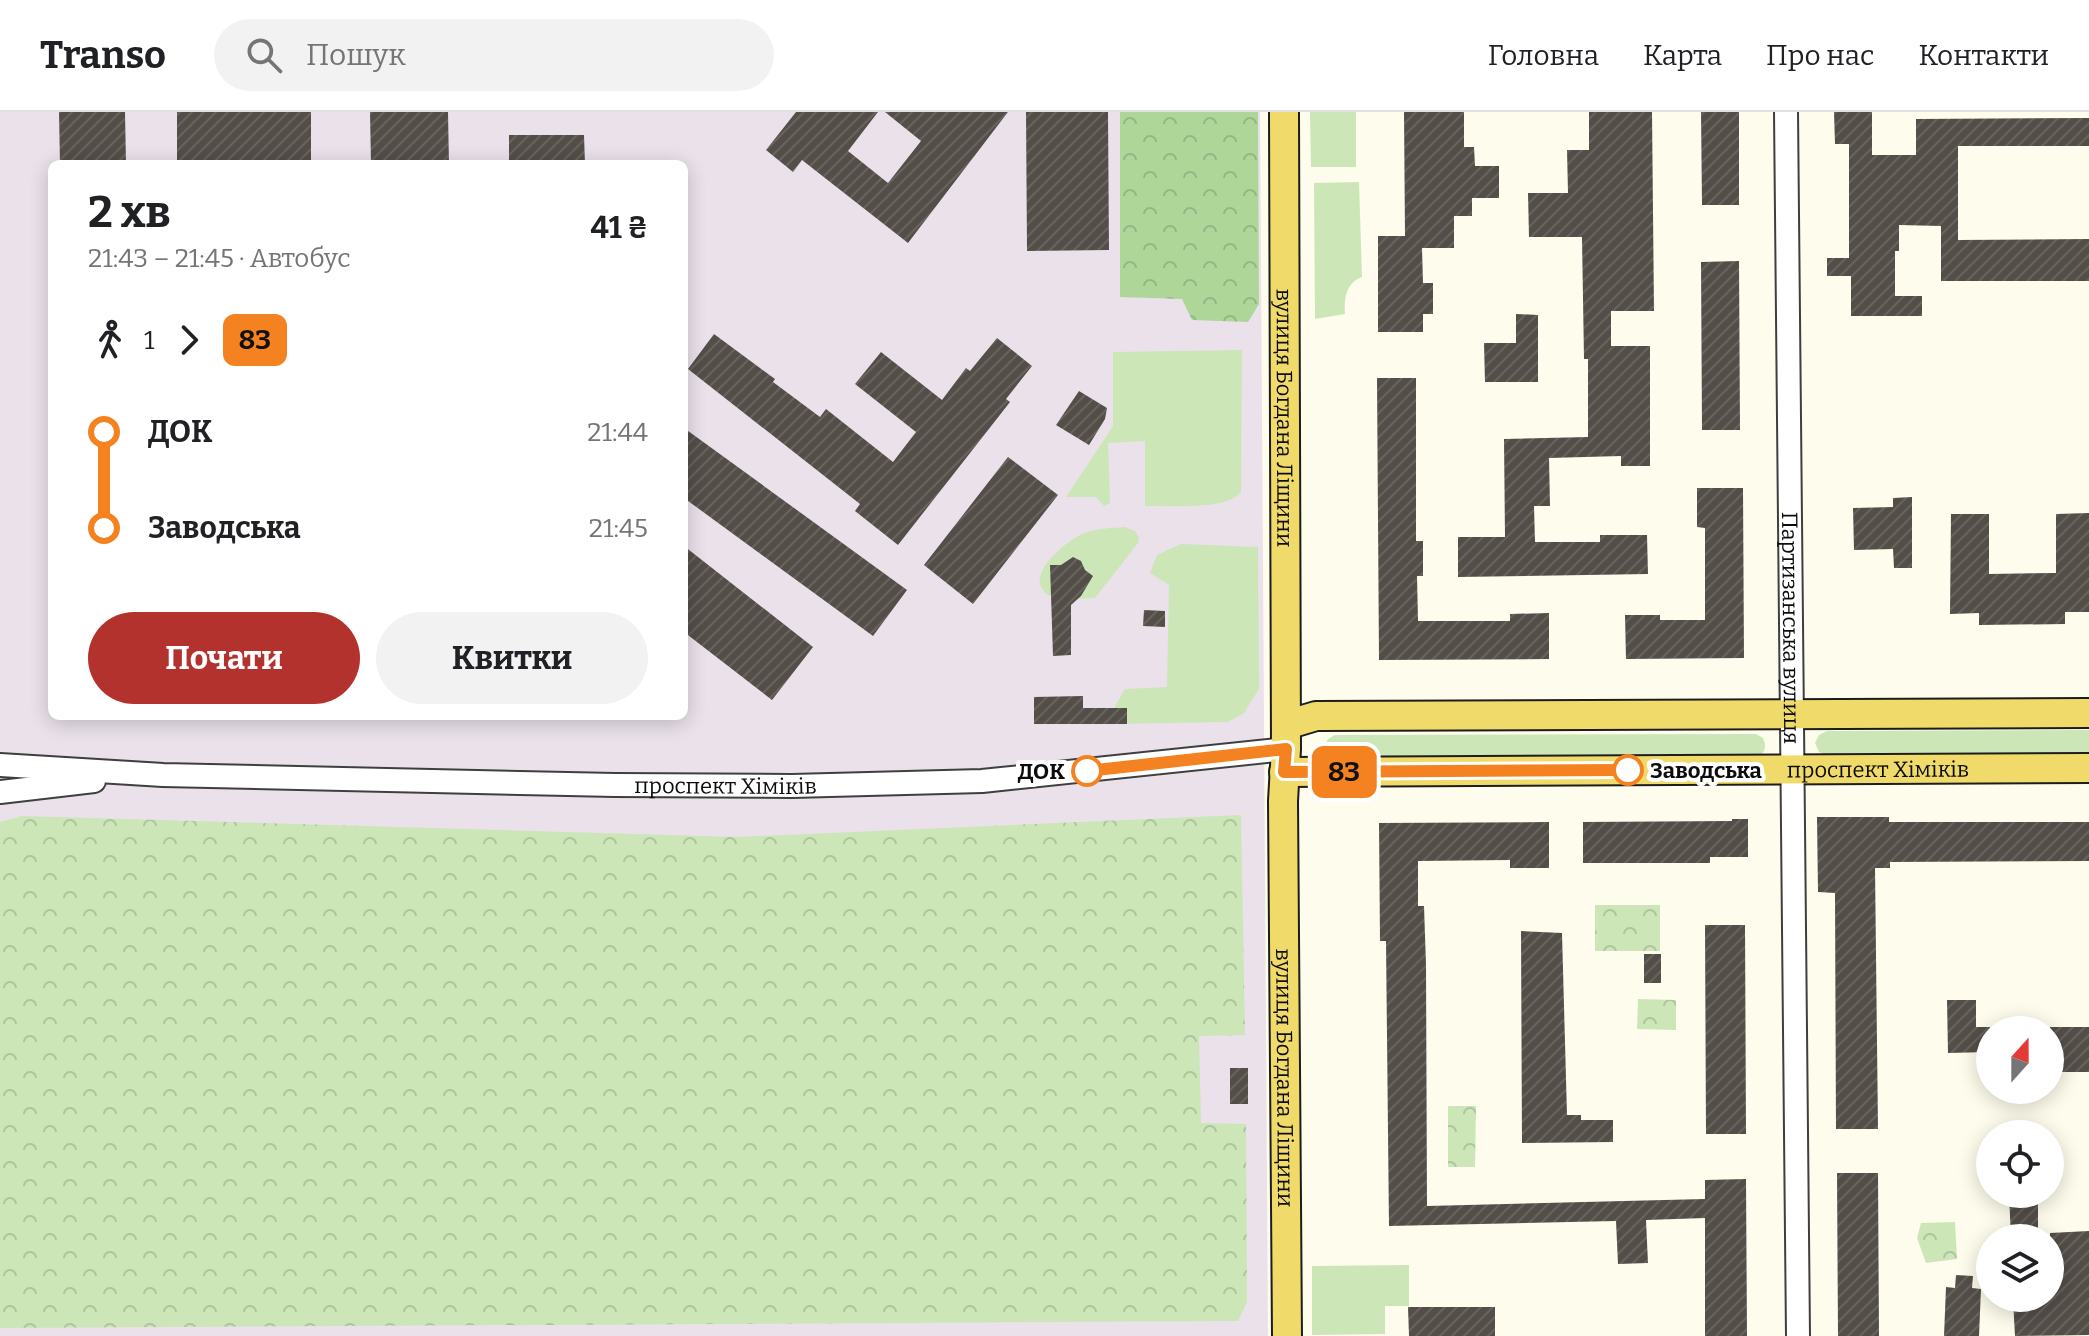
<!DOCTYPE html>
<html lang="uk">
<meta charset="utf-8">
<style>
:root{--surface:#fff;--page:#f2f2f2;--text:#202124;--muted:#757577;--line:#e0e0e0;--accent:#b3322d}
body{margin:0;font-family:Bitter,serif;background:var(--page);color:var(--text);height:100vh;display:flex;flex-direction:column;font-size:30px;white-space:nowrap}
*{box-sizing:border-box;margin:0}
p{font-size:26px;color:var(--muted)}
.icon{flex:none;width:44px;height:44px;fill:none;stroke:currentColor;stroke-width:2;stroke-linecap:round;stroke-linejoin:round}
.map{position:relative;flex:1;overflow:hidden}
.panel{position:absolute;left:48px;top:48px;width:640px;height:560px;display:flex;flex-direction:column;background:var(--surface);border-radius:12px;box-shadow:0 4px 20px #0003}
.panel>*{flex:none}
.badge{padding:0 16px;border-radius:12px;font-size:28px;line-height:52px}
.needle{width:52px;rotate:21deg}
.buttons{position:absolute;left:1976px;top:904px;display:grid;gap:16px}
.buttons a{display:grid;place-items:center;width:88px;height:88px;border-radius:50%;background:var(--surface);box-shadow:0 4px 20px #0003;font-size:40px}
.map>.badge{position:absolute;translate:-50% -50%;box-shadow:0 0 0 4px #fff}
.legs{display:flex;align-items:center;gap:12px;height:88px;padding:0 40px;font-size:26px}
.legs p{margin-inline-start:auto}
.overview{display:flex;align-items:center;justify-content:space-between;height:136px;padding:0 40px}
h1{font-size:44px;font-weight:700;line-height:60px}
.cta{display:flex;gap:16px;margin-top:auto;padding:16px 40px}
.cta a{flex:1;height:92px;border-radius:48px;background:var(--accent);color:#fff;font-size:32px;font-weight:700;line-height:92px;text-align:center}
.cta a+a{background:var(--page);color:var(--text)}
ul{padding:0 40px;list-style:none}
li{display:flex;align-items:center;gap:28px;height:96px;font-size:30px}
li i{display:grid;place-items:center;width:12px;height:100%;margin:0 10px;background:currentColor}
li i::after{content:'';width:20px;height:20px;margin:-10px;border:6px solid;border-radius:50%;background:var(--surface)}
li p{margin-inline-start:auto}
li:first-child i{background:linear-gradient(#0000 50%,currentColor 0)}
li:last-child i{background:linear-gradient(currentColor 50%,#0000 0)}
header{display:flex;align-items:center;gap:48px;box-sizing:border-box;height:112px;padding:0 40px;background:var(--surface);border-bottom:2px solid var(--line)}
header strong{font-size:38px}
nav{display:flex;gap:44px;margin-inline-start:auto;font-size:28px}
.search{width:560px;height:72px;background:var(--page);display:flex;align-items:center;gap:20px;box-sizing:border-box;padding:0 28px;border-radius:44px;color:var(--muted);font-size:30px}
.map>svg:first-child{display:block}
.industrial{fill:#eae1eb;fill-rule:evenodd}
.grass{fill:#cce6b8}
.forest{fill:url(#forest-crowns)}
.park{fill:url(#park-crowns)}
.building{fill:url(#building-hatch)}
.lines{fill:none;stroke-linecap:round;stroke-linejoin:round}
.minor-casing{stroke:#3f3f3f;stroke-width:26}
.major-casing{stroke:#1d1d1d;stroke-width:32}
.minor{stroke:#fff;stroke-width:22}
.major{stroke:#f0db6a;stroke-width:28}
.line-1-casing{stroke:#fff;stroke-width:18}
.line-1{stroke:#f58220;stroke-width:12}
.stop-1-dot{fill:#fff;stroke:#f58220;stroke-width:4}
.labels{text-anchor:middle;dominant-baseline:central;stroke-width:8;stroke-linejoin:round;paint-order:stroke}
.street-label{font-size:22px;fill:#0c0c0c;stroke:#fff}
.stop-label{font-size:22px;font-weight:bold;fill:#0c0c0c;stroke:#fff;text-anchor:start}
</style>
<header>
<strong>Transo</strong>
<div class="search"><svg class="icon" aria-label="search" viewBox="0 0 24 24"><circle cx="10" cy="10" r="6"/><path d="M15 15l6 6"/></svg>Пошук</div>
<nav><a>Головна</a><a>Карта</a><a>Про нас</a><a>Контакти</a></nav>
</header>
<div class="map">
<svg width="2089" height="1224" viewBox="0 0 2089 1224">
<defs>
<pattern id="forest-crowns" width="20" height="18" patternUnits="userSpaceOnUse" patternTransform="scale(2)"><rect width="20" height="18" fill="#afd699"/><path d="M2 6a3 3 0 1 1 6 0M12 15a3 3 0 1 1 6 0" fill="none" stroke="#95b683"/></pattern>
<pattern id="park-crowns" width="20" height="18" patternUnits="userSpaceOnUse" patternTransform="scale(2)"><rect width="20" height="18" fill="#cce6b8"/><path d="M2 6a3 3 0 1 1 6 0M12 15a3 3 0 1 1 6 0" fill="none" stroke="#aec49d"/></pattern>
<pattern id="building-hatch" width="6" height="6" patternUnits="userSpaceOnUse" patternTransform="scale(2)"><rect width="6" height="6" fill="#544e49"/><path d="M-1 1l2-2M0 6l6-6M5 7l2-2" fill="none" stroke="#68635f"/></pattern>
</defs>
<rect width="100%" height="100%" fill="#fefcec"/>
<path class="industrial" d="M 0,0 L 1260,0 L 1268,1224 L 0,1224 ZM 52,52 L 684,52 L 684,604 L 52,604 Z"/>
<path class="grass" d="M 1310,0 L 1356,0 L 1356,55 L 1311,55 Z
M 1359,70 L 1362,165 C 1346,171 1344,186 1345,202 L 1315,207 L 1314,71 Z
M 1242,238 L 1241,380 C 1226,399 1169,393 1145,394 L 1145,329 L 1108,331 L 1110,391 L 1104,394 L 1096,385 L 1066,385 L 1113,314 L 1113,240 Z
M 1125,415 L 1135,419 L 1139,426 L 1138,431 L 1095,486 C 1082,486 1061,490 1050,484 C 1018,466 1069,426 1087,420 C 1099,416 1113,416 1125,415 Z
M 1181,432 L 1258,435 L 1259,577 L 1244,601 L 1228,610 L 1113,612 L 1115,594 L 1125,577 L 1167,575 L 1169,473 L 1150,461 L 1157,443 Z
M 2089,618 L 2089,642 L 1827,643 L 1819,640 L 1815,631 L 1819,623 L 1827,619 Z
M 1756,622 L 1763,626 C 1767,636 1765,640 1757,646 L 1335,647 L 1327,644 L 1323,636 L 1328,627 L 1335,623 Z
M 1409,1153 L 1409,1194 L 1385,1194 L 1385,1222 L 1312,1223 L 1312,1154 Z"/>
<path class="forest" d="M 1120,0 L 1258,0 L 1259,192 L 1248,210 L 1192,208 L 1182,187 L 1120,185 Z"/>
<path class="park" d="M 1241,703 L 1245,923 L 1199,924 L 1201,1011 L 1246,1012 L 1247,1190 L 1238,1209 L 0,1216 L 0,710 L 22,704 L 737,725 Z
M 1595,793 L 1660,793 L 1660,839 L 1595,839 Z
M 1638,887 L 1676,888 L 1676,918 L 1637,917 Z
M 1448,994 L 1476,994 L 1475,1055 L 1448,1055 Z
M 1955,1110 L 1957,1147 L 1926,1151 L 1917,1126 L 1921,1111 Z"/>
<path class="building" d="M 59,0 L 125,0 L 126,52 L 60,52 Z
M 177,0 L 311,0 L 311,52 L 177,52 Z
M 370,0 L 448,0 L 449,52 L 371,52 Z
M 796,0 L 878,0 L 848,39 L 888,71 L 921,29 L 885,0 L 1008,0 L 908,131 L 802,48 L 793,60 L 766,38 Z
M 1026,0 L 1108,0 L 1109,138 L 1027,139 Z
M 1404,0 L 1464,0 L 1464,35 L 1474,35 L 1475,54 L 1499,54 L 1499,86 L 1472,86 L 1472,104 L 1454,104 L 1454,136 L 1422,136 L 1423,171 L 1433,171 L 1433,202 L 1423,202 L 1423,220 L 1378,220 L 1378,124 L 1405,124 Z
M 1589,0 L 1652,0 L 1654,199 L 1611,199 L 1611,234 L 1650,234 L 1650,354 L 1621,354 L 1621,344 L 1549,346 L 1550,394 L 1534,394 L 1535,430 L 1600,430 L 1600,423 L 1647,423 L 1648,462 L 1458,465 L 1458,425 L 1505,425 L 1504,327 L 1588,325 L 1588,247 L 1584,247 L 1582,125 L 1529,125 L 1528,81 L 1568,81 L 1567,38 L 1589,38 Z
M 1701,0 L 1739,0 L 1739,93 L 1702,93 Z
M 1834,0 L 1872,0 L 1872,43 L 1916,43 L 1916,7 L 2089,6 L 2089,34 L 1958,34 L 1958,128 L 2089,127 L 2089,169 L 1941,169 L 1941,114 L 1899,113 L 1899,139 L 1895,139 L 1895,184 L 1922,184 L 1922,204 L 1851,204 L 1851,164 L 1827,164 L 1827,146 L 1849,146 L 1849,32 L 1835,32 Z
M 509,23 L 584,23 L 585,52 L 509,52 Z
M 1739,149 L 1740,318 L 1702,318 L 1701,150 Z
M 1516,202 L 1538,203 L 1538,270 L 1485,270 L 1484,231 L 1516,231 Z
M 714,222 L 775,267 L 773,270 L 820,305 L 826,297 L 893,350 L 916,320 L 855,272 L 881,240 L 942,288 L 966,256 L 970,259 L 997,226 L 1032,254 L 1006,287 L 1010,290 L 898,433 L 855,399 L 860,392 L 688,257 Z
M 1377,266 L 1416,266 L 1416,429 L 1423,429 L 1423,464 L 1417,464 L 1418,509 L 1510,509 L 1510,502 L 1549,501 L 1549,547 L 1379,548 Z
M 1079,279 L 1107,296 L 1105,307 L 1089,333 L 1056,313 Z
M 684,316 L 907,478 L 873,524 L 684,386 Z
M 1008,345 L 1058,383 L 973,492 L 924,453 Z
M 1697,376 L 1743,376 L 1744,546 L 1626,547 L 1625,503 L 1660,503 L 1660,508 L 1705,508 L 1705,416 L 1697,415 Z
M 1912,385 L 1912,456 L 1894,456 L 1893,437 L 1854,438 L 1853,396 L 1893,395 L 1893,386 Z
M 2089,401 L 2089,500 L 2065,500 L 2065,512 L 1979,513 L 1979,501 L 1950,502 L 1951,402 L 1989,402 L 1989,462 L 2056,461 L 2056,402 Z
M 684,434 L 813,535 L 772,588 L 684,520 Z
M 1073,445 L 1081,449 L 1085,458 L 1093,464 L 1081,484 L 1071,493 L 1071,543 L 1053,544 L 1050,453 L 1061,453 Z
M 1144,498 L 1165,499 L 1165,515 L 1143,514 Z
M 1083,584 L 1083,596 L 1127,596 L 1127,612 L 1034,612 L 1034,585 Z
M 1817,705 L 1889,705 L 1889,710 L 2089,710 L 2089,749 L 1890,750 L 1890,756 L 1875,756 L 1878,1017 L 1836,1017 L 1835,781 L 1818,780 Z
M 1732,707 L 1748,707 L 1748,745 L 1710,745 L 1710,751 L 1583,751 L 1583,710 L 1732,709 Z
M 1549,710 L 1549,756 L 1510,756 L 1510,748 L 1418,749 L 1418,794 L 1424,794 L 1426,853 L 1427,1094 L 1705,1087 L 1705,1068 L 1746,1067 L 1747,1224 L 1705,1224 L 1705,1106 L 1646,1108 L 1648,1151 L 1618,1152 L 1616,1109 L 1389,1114 L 1386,829 L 1380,829 L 1379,711 Z
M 1705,813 L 1745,813 L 1746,1022 L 1706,1022 Z
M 1521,819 L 1562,821 L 1567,1003 L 1581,1003 L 1581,1008 L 1613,1008 L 1613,1030 L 1522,1031 Z
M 1644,842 L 1661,842 L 1661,871 L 1644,871 Z
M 1947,888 L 1976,888 L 1976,915 L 1990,915 L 1990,940 L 1948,941 Z
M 2050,915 L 2089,915 L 2089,960 L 2050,960 Z
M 1230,956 L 1248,956 L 1248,992 L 1230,992 Z
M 1837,1061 L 1878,1061 L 1879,1224 L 1838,1224 Z
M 2009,1082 L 2038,1082 L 2038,1126 L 2011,1126 Z
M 2089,1119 L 2089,1223 L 2015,1224 L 2013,1188 L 2050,1186 L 2050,1121 Z
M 1956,1163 L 1973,1164 L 1972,1176 L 1981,1177 L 1979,1224 L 1944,1224 L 1946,1175 L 1955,1176 Z
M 1408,1195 L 1495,1195 L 1495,1224 L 1409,1224 Z"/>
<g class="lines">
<defs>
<g id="minor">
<path id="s1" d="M 1786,0 L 1798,1224"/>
<path id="s2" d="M 0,653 L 163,663 L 615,673 L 792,674 L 982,669 L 1286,637"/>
<path d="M 0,680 L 94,669"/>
</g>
<g id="major">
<path id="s3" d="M 1284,0 L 1286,637 L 1283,689 L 1287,1224"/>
<path d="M 1286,613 L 1316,604 L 2089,601"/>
<path id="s4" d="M 1284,660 L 2089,656"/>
</g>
</defs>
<use href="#minor" class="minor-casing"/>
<use href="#major" class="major-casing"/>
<use href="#minor" class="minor"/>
<use href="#major" class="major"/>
</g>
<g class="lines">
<defs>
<path id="line-1" d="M 1087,659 L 1286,637 L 1284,660 L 1628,658"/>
</defs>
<use href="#line-1" class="line-1-casing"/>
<use href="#line-1" class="line-1"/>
</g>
<g class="stop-1-dot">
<circle cx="1628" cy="658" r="14"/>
<circle cx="1087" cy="659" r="14"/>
</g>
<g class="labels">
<g class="street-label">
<text stroke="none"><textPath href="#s3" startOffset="306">вулиця Богдана Ліщини</textPath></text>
<text stroke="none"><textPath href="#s1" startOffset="516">Партизанська вулиця</textPath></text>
<text stroke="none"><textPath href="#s4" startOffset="594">проспект Хіміків</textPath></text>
<text stroke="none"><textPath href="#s2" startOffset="726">проспект Хіміків</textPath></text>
<text stroke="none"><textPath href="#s3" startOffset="966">вулиця Богдана Ліщини</textPath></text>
</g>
<g class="stop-label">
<text x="1650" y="658">Заводська</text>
<text x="1065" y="659" text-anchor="end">ДОК</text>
</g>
</g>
</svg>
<div class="buttons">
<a><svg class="needle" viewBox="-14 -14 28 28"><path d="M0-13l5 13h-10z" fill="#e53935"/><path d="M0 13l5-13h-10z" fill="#757577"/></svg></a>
<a><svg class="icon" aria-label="locate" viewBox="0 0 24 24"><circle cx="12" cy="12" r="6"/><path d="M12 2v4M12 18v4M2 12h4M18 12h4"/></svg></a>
<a><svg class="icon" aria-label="layers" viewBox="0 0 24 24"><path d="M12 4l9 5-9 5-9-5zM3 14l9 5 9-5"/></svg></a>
</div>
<b class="badge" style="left:1344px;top:660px;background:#f58220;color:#111">83</b>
<section class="panel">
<div class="overview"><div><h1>2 хв</h1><p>21:43 – 21:45 · Автобус</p></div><b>41 ₴</b></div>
<div class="legs"><svg class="icon" aria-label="walk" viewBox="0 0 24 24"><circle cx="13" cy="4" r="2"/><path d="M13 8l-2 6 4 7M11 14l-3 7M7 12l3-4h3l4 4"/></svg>1<svg class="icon" aria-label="forward" viewBox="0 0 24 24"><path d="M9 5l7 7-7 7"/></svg><b class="badge" style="background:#f58220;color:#111">83</b></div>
<ul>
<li><i style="color:#f58220"></i><b>ДОК</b><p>21:44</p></li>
<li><i style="color:#f58220"></i><b>Заводська</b><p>21:45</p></li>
</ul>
<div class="cta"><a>Почати</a><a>Квитки</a></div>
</section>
</div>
